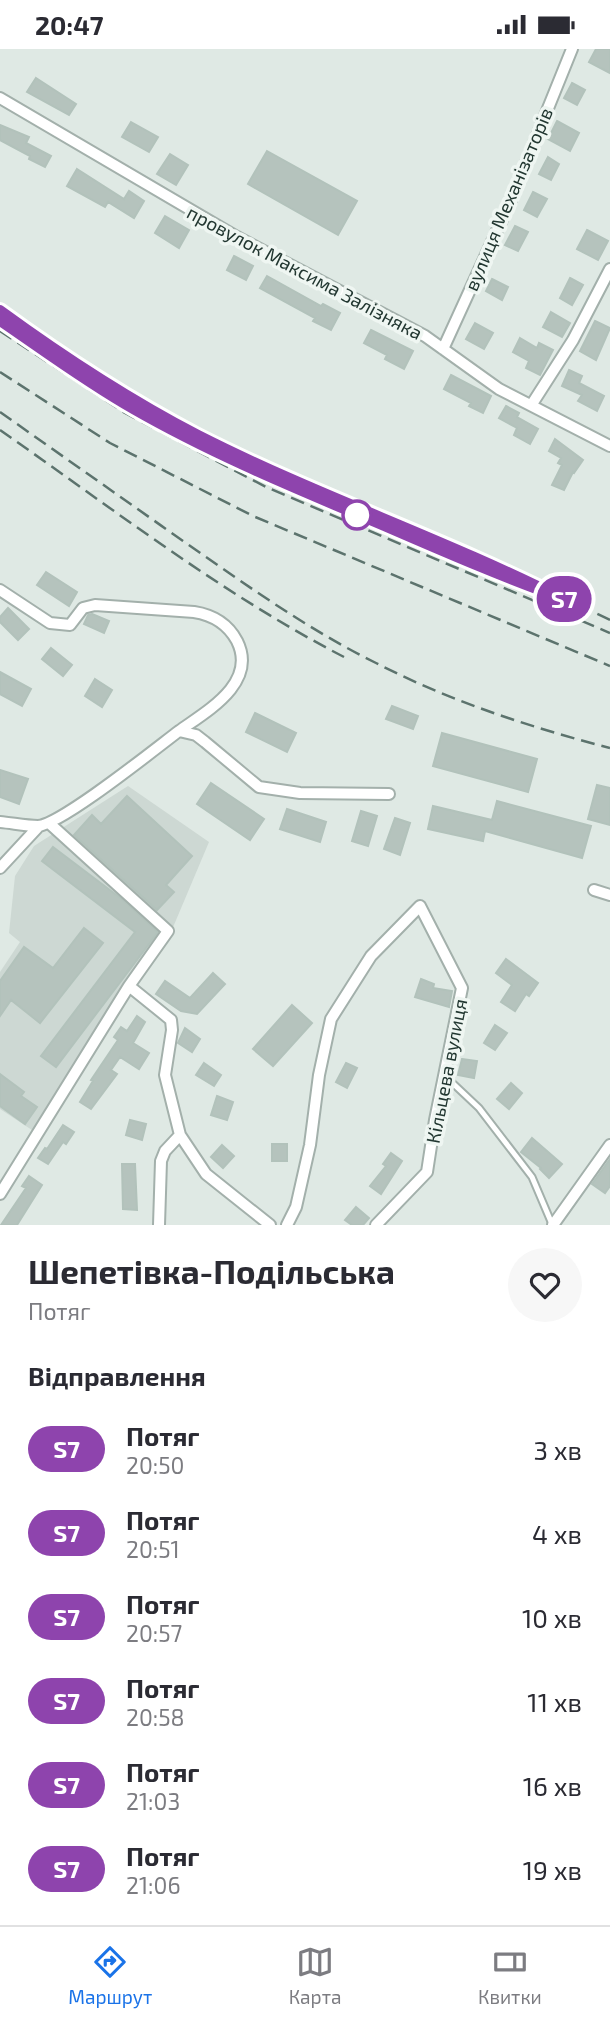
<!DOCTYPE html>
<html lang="uk">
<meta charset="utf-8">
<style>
:root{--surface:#fff;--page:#f7f7f7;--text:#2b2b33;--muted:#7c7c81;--line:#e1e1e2;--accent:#1a73e8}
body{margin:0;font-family:"Exo 2",sans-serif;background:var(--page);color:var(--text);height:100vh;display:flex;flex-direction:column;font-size:26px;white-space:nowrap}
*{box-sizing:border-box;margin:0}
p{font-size:23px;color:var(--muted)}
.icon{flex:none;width:38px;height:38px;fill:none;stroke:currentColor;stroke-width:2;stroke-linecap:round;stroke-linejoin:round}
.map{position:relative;height:1176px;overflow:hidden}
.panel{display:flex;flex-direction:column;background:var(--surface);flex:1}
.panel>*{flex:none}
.badge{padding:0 14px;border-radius:23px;font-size:24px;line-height:46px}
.map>.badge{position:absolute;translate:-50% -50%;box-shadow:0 0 0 4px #fff}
h2{padding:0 28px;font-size:26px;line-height:63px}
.round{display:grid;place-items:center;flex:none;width:74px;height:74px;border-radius:37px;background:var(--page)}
.headline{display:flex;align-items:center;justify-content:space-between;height:119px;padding:0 28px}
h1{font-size:33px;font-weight:700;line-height:52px}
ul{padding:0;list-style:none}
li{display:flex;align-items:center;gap:21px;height:84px;padding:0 28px}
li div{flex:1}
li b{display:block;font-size:26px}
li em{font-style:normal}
li .badge{min-width:77px;font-weight:700;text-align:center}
.status{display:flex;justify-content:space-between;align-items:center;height:49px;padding:0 35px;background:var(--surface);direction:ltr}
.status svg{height:19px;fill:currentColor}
.tab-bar{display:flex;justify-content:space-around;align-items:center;height:98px;border-top:2px solid var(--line);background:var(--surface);font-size:19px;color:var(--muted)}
.tab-bar a{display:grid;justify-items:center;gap:4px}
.tab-bar .on{color:var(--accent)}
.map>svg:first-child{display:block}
.built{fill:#cdd8d3}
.building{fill:#b5c3bd;stroke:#b2c2bb;stroke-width:2}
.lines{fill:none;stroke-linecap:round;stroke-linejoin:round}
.lane-casing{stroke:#a3b0ab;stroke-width:9}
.street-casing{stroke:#a3b0ab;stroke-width:14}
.lane{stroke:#fff;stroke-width:5}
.street{stroke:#fff;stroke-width:10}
.rail{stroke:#5c736d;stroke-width:2.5;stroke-dasharray:14 7;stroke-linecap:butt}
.line-casing{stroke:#fff;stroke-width:16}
.line{stroke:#8e44ad;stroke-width:10}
.stop-dot{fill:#fff;stroke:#8e44ad;stroke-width:3.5}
.labels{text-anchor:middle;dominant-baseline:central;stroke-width:7;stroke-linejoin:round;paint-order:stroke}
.street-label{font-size:19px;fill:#223731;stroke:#eff6f2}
</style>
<div class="status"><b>20:47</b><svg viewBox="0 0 49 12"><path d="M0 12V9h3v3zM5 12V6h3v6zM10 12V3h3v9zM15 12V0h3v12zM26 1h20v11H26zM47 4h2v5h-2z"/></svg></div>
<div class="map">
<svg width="610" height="1176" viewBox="0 0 610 1176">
<rect width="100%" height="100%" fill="#dfe9e4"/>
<path class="built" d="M 128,737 L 209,793 L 171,883 L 32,1081 L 0,1060 L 0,923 L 20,893 L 9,884 L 15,827 L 34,797 Z"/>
<path class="building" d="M 596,0 L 610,0 L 610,24 L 589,13 Z
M 36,29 L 76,55 L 69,66 L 27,43 Z
M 572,34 L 585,41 L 577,56 L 564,49 Z
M 557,72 L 579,84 L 570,102 L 548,90 Z
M 131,73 L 158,88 L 149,103 L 122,88 Z
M 0,76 L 29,88 L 26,94 L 51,107 L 45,118 L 29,110 L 30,107 L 0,91 Z
M 267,102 L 357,152 L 338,186 L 248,135 Z
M 170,105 L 188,116 L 176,136 L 157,125 Z
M 548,108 L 559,115 L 551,131 L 539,125 Z
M 77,120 L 124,150 L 129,142 L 144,152 L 134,169 L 108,153 L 105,158 L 67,137 Z
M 533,143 L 547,150 L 537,168 L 524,161 Z
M 165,167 L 189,181 L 179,199 L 155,184 Z
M 515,177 L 528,183 L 518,202 L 505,196 Z
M 587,181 L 608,192 L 598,211 L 577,200 Z
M 234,207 L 253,217 L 246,231 L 227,221 Z
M 267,227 L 321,257 L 323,255 L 340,264 L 331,281 L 313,272 L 315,269 L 260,239 Z
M 570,229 L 583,236 L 572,256 L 560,249 Z
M 492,230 L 508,238 L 502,251 L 486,242 Z
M 551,263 L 570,274 L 562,288 L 543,278 Z
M 595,272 L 610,279 L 596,311 L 580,302 Z
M 475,274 L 493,284 L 484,300 L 466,290 Z
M 371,281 L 413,302 L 404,320 L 385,310 L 387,306 L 364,294 Z
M 520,289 L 537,299 L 539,294 L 553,301 L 540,326 L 526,319 L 529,312 L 513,303 Z
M 569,321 L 582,327 L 579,334 L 604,347 L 597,362 L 578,352 L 582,346 L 562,337 Z
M 451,326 L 491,347 L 483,364 L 469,357 L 471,354 L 444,340 Z
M 506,357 L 519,364 L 517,368 L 538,380 L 530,395 L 514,386 L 517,379 L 499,369 Z
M 555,390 L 583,411 L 574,424 L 573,423 L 564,441 L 552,436 L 562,416 L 558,414 L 561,409 L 549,402 Z
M 46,523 L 77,543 L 69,557 L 37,536 Z
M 8,559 L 29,580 L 18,591 L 0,573 L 0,568 Z
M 92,565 L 109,572 L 104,584 L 84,575 L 88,566 Z
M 51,599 L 72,616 L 63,627 L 42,610 Z
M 0,623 L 31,640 L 22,657 L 0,645 Z
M 95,630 L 112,641 L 102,658 L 85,647 Z
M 392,657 L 418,667 L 413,680 L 386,670 Z
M 255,664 L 296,684 L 287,703 L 246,683 Z
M 442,684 L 537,710 L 528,743 L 433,717 Z
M 0,721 L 28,730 L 19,755 L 0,748 Z
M 211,734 L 264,770 L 250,791 L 197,755 Z
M 597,736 L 610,739 L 610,776 L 588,770 Z
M 127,747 L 192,807 L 166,836 L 174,843 L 157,861 L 74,786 L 92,766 L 101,775 Z
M 497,752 L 591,777 L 582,809 L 485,782 L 483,792 L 428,780 L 433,757 L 492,771 Z
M 287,760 L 326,773 L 320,793 L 280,780 Z
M 361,762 L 377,767 L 368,797 L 352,792 Z
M 395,769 L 410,774 L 400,806 L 384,800 Z
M 53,798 L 123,851 L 158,883 L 56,1018 L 41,1007 L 135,883 L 42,812 Z
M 84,879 L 103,894 L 40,974 L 11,951 L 0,967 L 0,932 L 24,898 L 53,919 Z
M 506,910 L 538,934 L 529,947 L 526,945 L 515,962 L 501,953 L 512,936 L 496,924 Z
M 213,924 L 225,935 L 197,965 L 181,962 L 156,945 L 165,932 L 190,949 Z
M 421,930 L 434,935 L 433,939 L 452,942 L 449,958 L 415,948 Z
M 292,956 L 312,974 L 273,1017 L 253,1000 Z
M 137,967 L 145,973 L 133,994 L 149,1004 L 139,1020 L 120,1008 L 111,1021 L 117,1025 L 91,1060 L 80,1053 L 93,1032 L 91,1031 L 118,991 L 114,988 L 121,978 L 127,982 Z
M 495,976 L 507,984 L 495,1001 L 484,994 Z
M 185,979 L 200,990 L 192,1003 L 178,994 Z
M 462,1010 L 477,1012 L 474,1029 L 458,1026 Z
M 204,1014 L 221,1026 L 214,1037 L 196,1026 Z
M 346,1014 L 357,1019 L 347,1039 L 336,1033 Z
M 0,1025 L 24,1043 L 21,1047 L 37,1058 L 25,1075 L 0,1057 Z
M 511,1034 L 522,1044 L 509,1060 L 497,1050 Z
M 217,1047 L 233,1053 L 227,1071 L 211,1066 Z
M 130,1071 L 146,1075 L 142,1091 L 126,1086 Z
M 63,1076 L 74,1083 L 66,1095 L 63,1093 L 48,1115 L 38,1109 L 45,1099 L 47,1100 Z
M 532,1089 L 562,1115 L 549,1129 L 540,1120 L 541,1119 L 521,1103 Z
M 272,1095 L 287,1095 L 287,1112 L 272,1112 Z
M 222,1096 L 234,1107 L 223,1119 L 211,1108 Z
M 391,1104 L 402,1112 L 381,1145 L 370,1137 L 386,1117 L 383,1115 Z
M 610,1110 L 610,1137 L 605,1144 L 592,1135 Z
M 122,1115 L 135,1115 L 137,1161 L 123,1160 Z
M 29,1127 L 42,1136 L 17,1176 L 1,1176 L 26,1139 L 22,1137 Z
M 356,1158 L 369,1169 L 363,1176 L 352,1176 L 345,1171 Z"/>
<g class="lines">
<defs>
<path id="lane" d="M 444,1026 L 479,1059 L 532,1128 L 552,1175"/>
<path id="street" d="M 0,49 L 237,188 L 425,287 L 499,340 L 610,397
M 443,300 L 511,151 L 572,0
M 532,355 L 573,291 L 610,220
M 0,541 L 50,574 L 70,576 L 83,559 L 95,556 L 194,563 C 213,566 228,575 237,592 C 258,634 207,662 179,682
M 0,773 C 12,774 26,777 38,777 C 62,775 155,700 179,682 L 196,686 L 205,693 L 259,738 L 300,744 L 389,745
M 0,819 L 39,777
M 594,841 L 610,846
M 129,937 L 171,971 L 172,981 L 165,1026 L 180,1086 L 206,1125 L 270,1176
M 0,1145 L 129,937 L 168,882 L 49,774
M 159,1176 L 161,1112 L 165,1102 L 180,1086
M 287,1176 L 296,1158 L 310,1096 L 319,1026 L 331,970 L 371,907 L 420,857 L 462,939 L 435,1071 L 427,1123 L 376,1176
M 553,1176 L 610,1096"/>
</defs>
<use href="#lane" class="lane-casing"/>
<use href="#street" class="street-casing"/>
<use href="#lane" class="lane"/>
<use href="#street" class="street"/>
<path class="rail" d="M 0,261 L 128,347 L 197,385 L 273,421 L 504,520 L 610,571
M 0,282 L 125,364 L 266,438 L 610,584
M 0,323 L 110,394 L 253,467 L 610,617
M 0,363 C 61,406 122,449 183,492 C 245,535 307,580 376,614 C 450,652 529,678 610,699
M 0,381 C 112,459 222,545 344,608"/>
</g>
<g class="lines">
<defs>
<path id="line" d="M 0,261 C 63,307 129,350 198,386 C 318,447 446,490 566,551 C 504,529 444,503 384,477 C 299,441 213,406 133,360 C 87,334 44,302 0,272"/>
</defs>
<use href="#line" class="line-casing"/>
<use href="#line" class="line"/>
</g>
<circle class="stop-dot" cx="357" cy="466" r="14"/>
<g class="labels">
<g class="street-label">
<text transform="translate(508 150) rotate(-67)">вулиця Механізаторів</text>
<text transform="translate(305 223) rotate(28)">провулок Максима Залізняка</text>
<text transform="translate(446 1022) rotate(-79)">Кільцева вулиця</text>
</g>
</g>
</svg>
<b class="badge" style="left:564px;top:550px;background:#8e44ad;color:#fff">S7</b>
</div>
<section class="panel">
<div class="headline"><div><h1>Шепетівка-Подільська</h1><p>Потяг</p></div><a class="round"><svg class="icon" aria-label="heart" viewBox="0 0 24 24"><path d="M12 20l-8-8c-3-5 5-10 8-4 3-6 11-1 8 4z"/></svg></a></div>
<h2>Відправлення</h2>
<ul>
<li><span class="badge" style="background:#8e44ad;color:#fff">S7</span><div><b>Потяг</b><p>20:50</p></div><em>3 хв</em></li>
<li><span class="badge" style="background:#8e44ad;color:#fff">S7</span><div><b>Потяг</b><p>20:51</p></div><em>4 хв</em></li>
<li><span class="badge" style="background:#8e44ad;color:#fff">S7</span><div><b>Потяг</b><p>20:57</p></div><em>10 хв</em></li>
<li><span class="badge" style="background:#8e44ad;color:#fff">S7</span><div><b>Потяг</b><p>20:58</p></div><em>11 хв</em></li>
<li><span class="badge" style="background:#8e44ad;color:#fff">S7</span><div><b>Потяг</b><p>21:03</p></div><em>16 хв</em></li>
<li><span class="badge" style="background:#8e44ad;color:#fff">S7</span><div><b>Потяг</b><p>21:06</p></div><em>19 хв</em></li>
</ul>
</section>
<nav class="tab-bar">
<a class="on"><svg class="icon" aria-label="directions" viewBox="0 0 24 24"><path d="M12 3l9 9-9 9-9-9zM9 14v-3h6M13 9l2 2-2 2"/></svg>Маршрут</a>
<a><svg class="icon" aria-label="map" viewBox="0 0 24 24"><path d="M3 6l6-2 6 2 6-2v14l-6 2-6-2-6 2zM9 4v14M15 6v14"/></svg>Карта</a>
<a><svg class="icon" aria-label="tickets" viewBox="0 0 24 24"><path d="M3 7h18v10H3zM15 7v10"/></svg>Квитки</a>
</nav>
